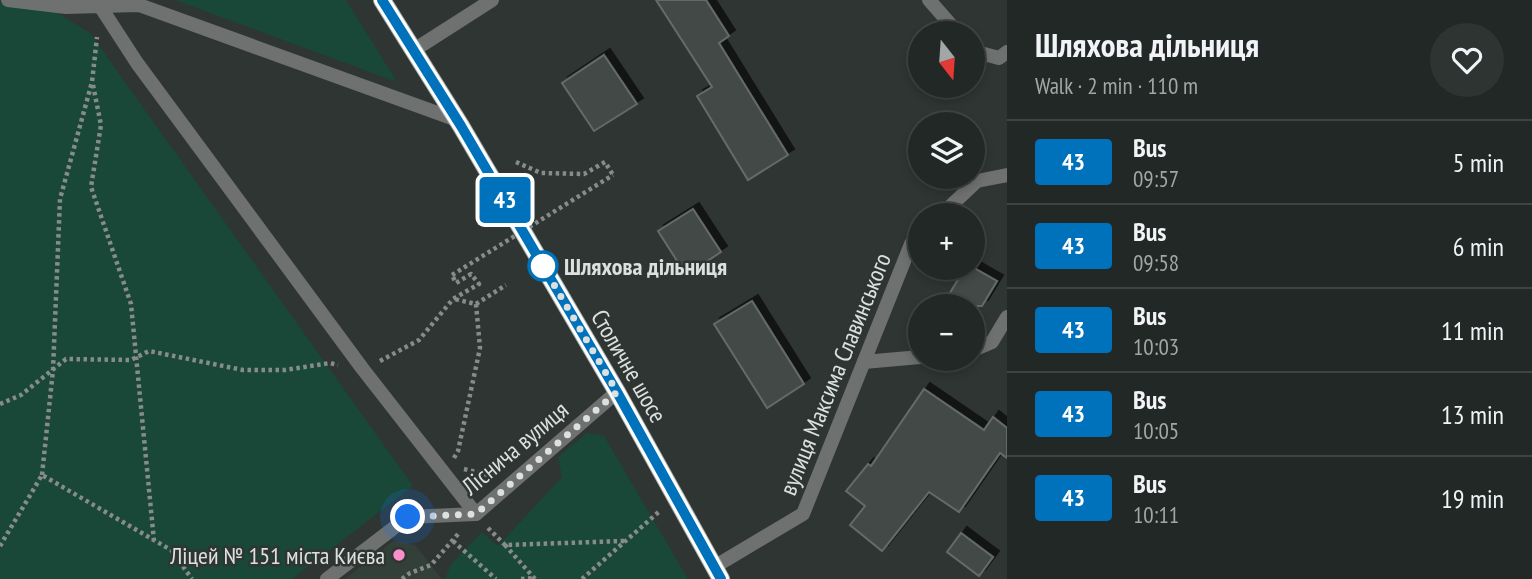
<!DOCTYPE html>
<meta charset="utf-8">
<style>
:root{--surface:#222826;--page:#2e3432;--text:#f1f3f6;--muted:#a2a6a7;--line:#3f4443}
body{margin:0;font-family:"PT Sans Narrow",sans-serif;background:var(--page);color:var(--text);height:100vh;display:flex;flex-direction:column;font-size:26px;white-space:nowrap}
*{box-sizing:border-box;margin:0}
p{font-size:23px;color:var(--muted)}
.icon{flex:none;width:38px;height:38px;fill:none;stroke:currentColor;stroke-width:2;stroke-linecap:round;stroke-linejoin:round}
.map{position:relative;flex:1;overflow:hidden}
.panel{display:flex;flex-direction:column;background:var(--surface);width:525px}
.panel>*{flex:none}
.badge{padding:0 14px;border-radius:5px;font-size:24px;line-height:46px}
.needle{width:46px;rotate:163deg}
.tools{position:absolute;left:908px;top:21px;display:grid;gap:14px}
.tools a{display:grid;place-items:center;width:77px;height:77px;border-radius:50%;background:var(--surface);box-shadow:0 4px 10px #0003,0 0 0 2px var(--line);font-size:35px}
.you{position:absolute;width:35px;height:35px;margin:-18px;border:5px solid #fff;border-radius:50%;background:#1a73e8;box-shadow:0 0 0 10px #1a73e833}
.map>.badge{position:absolute;translate:-50% -50%;box-shadow:0 0 0 4px #fff}
.round{display:grid;place-items:center;flex:none;width:74px;height:74px;border-radius:37px;background:var(--page)}
.overview{display:flex;align-items:center;justify-content:space-between;height:119px;padding:0 28px}
h1{font-size:33px;font-weight:800;line-height:52px}
ul{padding:0;list-style:none}
li{display:flex;align-items:center;gap:21px;height:84px;padding:0 28px;border-top:2px solid var(--line)}
li div{flex:1}
li b{display:block;font-size:26px}
li em{font-style:normal}
li .badge{min-width:77px;font-weight:700;text-align:center}
main{display:flex;flex:1;min-height:0}
.map>svg:first-child{display:block}
.built{fill:#33403a}
.green{fill:#194838}
.building{fill:#434a47;stroke:#646b68;stroke-width:2;filter:url(#shadow)}
.lines{fill:none;stroke-linecap:round;stroke-linejoin:round}
.path{stroke:#878c8a;stroke-width:4.5;stroke-dasharray:3.5 3.5;stroke-linecap:butt}
.service{stroke:#6e716f;stroke-width:14}
.minor{stroke:#6e716f;stroke-width:14}
.primary{stroke:#a7aeab;stroke-width:18}
.path-bridge{stroke:#878c8a;stroke-width:4.5;stroke-dasharray:3.5 3.5;stroke-linecap:butt}
.line-casing{stroke:#fff;stroke-width:16}
.line{stroke:#0072bc;stroke-width:10}
.walk{stroke:#dce0de;stroke-width:7;stroke-dasharray:0 12.6}
.stop-dot{fill:#fff;stroke:#0072bc;stroke-width:3.5}
.poi-dot{fill:#f98fc9;stroke:#2e3532;stroke-width:2.5}
.labels{text-anchor:middle;dominant-baseline:central;stroke-width:5;stroke-linejoin:round;paint-order:stroke}
.stop-label{font-size:24px;font-weight:bold;fill:#dce0de;stroke:#2e3532;text-anchor:start}
.street-label{font-size:24px;fill:#dce0de;stroke:#2e3532}
.poi-label{font-size:24px;fill:#dce0de;stroke:#2e3532;text-anchor:end}
</style>
<main>
<div class="map">
<svg width="1007" height="579" viewBox="0 0 1007 579">
<defs>
<filter id="shadow"><feDropShadow dx="6" dy="-6" stdDeviation="0" flood-color="#0009"/></filter>
</defs>
<rect width="100%" height="100%" fill="#2e3532"/>
<path class="built" d="M 393,541 L 415,545 L 442,579 L 345,579 Z"/>
<path class="green" d="M 175,0 L 346,0 L 397,82 Z
M 0,2 L 48,7 L 90,33 L 413,486 L 292,579 L 0,579 Z
M 587,433 L 604,436 L 688,579 L 445,579 L 451,564 L 482,532 L 498,546 L 562,477 L 558,457 Z"/>
<path class="building" d="M 656,0 L 706,0 L 729,36 L 719,43 L 788,155 L 748,180 L 697,96 L 712,87 Z
M 604,55 L 637,104 L 594,131 L 562,83 Z
M 693,209 L 721,252 L 686,275 L 658,231 Z
M 965,268 L 974,268 L 997,281 L 982,306 L 942,306 Z
M 752,301 L 804,384 L 767,408 L 714,324 Z
M 924,389 L 984,430 L 993,417 L 1007,428 L 1007,458 L 1000,453 L 959,512 L 929,492 L 882,551 L 850,525 L 865,506 L 846,491 L 868,464 L 871,466 Z
M 961,533 L 993,557 L 979,576 L 947,552 Z"/>
<g class="lines">
<path class="path" d="M 93,85 L 101,125 L 91,187 L 131,304 L 154,541
M 516,162 L 541,173 L 584,174 L 605,162 L 613,175
M 476,304 L 506,285
M 380,361 L 419,340 L 453,299 L 479,284 L 471,274 L 456,283 L 452,275
M 0,404 L 21,395 L 66,359 L 131,360 L 149,351 L 243,370 L 285,370 L 330,363 L 338,365
M 454,458 L 458,451 L 480,348 L 476,304 L 454,299
M 464,469 L 492,476
M 42,475 L 53,370 L 60,199 L 92,82 L 97,37
M 488,528 L 505,545
M 453,541 L 496,579
M 0,546 L 42,475 L 171,550 L 192,579
M 402,579 L 410,573 L 431,565 L 459,533
M 521,579 L 534,578
M 535,579 L 505,545 L 624,541
M 582,579 L 661,510"/>
<path class="service" d="M 8,0 L 66,7 L 100,6 L 137,63 L 362,368 L 476,514
M 102,0 L 100,6 L 139,5 L 457,120
M 929,0 L 958,33
M 414,50 L 492,0
M 973,51 L 999,58 L 1007,52
M 973,350 L 992,342 L 1007,317
M 864,362 L 920,357"/>
<path class="minor" d="M 941,215 L 977,181 L 1007,175
M 714,567 L 803,514 L 911,244 L 920,235
M 327,579 L 408,517 L 476,514 L 617,392"/>
<path class="primary" d="M 382,0 L 461,126 L 617,392 L 721,579"/>
<path class="path-bridge" d="M 452,275 L 613,175"/>
</g>
<g class="lines">
<defs>
<path id="line" d="M 382,0 L 461,126 L 617,392 L 721,579"/>
</defs>
<use href="#line" class="line-casing"/>
<use href="#line" class="line"/>
<path class="walk" d="M 408,517 L 476,514 L 617,392 L 543,266"/>
</g>
<circle class="stop-dot" cx="543" cy="266" r="14"/>
<circle class="poi-dot" cx="399" cy="555" r="7"/>
<g class="labels">
<g class="stop-label">
<text x="564" y="266">Шляхова дільниця</text>
</g>
<g class="street-label">
<text transform="translate(629 366) rotate(60)">Столичне шосе</text>
<text transform="translate(835 374) rotate(-68)">вулиця Максима Славинського</text>
<text transform="translate(515 448) rotate(-40)">Ліснича вулиця</text>
</g>
<g class="poi-label">
<text x="385" y="555">Ліцей № 151 міста Києва</text>
</g>
</g>
</svg>
<div class="tools">
<a><svg class="needle" viewBox="-14 -14 28 28"><path d="M0-13l5 13h-10z" fill="#e53935"/><path d="M0 13l5-13h-10z" fill="#a2a6a7"/></svg></a>
<a><svg class="icon" aria-label="layers" viewBox="0 0 24 24"><path d="M12 4l9 5-9 5-9-5zM3 14l9 5 9-5"/></svg></a>
<a>+</a>
<a>−</a>
</div>
<div class="you" style="left:408px;top:517px"></div>
<b class="badge" style="left:505px;top:200px;background:#0072bc;color:#fff">43</b>
</div>
<section class="panel">
<div class="overview"><div><h1>Шляхова дільниця</h1><p>Walk · 2 min · 110 m</p></div><a class="round"><svg class="icon" aria-label="heart" viewBox="0 0 24 24"><path d="M12 20l-8-8c-3-5 5-10 8-4 3-6 11-1 8 4z"/></svg></a></div>
<ul>
<li><span class="badge" style="background:#0072bc;color:#fff">43</span><div><b>Bus</b><p>09:57</p></div><em>5 min</em></li>
<li><span class="badge" style="background:#0072bc;color:#fff">43</span><div><b>Bus</b><p>09:58</p></div><em>6 min</em></li>
<li><span class="badge" style="background:#0072bc;color:#fff">43</span><div><b>Bus</b><p>10:03</p></div><em>11 min</em></li>
<li><span class="badge" style="background:#0072bc;color:#fff">43</span><div><b>Bus</b><p>10:05</p></div><em>13 min</em></li>
<li><span class="badge" style="background:#0072bc;color:#fff">43</span><div><b>Bus</b><p>10:11</p></div><em>19 min</em></li>
</ul>
</section>
</main>
